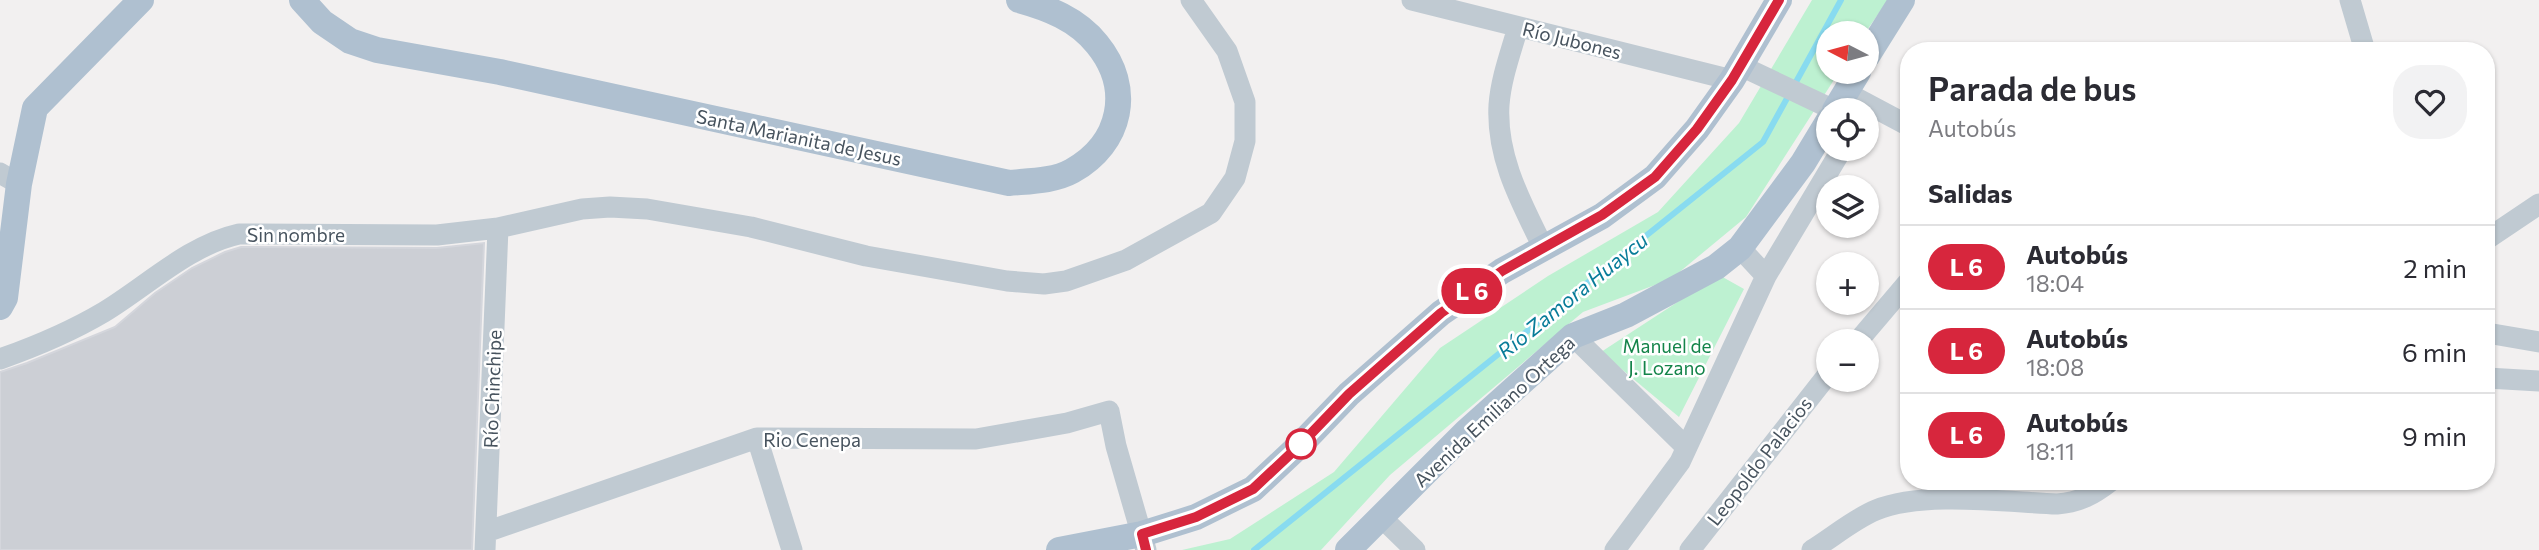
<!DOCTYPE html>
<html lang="es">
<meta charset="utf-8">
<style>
:root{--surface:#fff;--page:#f2f2f3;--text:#2b2b33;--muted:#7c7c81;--line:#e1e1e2}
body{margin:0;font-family:Commissioner,sans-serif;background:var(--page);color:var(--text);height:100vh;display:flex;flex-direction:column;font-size:26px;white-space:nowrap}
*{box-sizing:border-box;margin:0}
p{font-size:23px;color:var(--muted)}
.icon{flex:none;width:38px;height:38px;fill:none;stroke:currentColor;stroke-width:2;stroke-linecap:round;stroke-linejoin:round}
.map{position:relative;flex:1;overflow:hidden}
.sheet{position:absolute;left:1900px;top:42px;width:595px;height:448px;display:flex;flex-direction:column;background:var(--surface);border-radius:28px;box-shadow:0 2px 5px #0004}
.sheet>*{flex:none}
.badge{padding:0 14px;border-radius:23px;font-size:24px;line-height:46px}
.needle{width:46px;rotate:276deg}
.buttons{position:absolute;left:1816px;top:21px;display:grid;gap:14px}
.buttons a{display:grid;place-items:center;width:63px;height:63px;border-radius:50%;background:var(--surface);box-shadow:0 2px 5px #0004;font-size:35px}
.map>.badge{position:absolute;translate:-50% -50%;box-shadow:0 0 0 4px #fff}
h2{padding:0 28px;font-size:26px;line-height:63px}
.round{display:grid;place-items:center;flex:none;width:74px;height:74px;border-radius:28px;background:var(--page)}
.summary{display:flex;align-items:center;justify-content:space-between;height:119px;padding:0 28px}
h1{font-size:33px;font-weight:600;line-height:52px}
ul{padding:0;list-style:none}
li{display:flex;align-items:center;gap:21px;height:84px;padding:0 28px;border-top:2px solid var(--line)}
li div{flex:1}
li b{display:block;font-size:26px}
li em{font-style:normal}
li .badge{min-width:77px;font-weight:700;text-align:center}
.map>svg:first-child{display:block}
.green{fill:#bdf1d1}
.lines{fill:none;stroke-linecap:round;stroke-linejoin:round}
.stream{stroke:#88dbf0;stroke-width:6}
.building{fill:#cccfd5;stroke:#d4d6dc;stroke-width:2}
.minor{stroke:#c0cad2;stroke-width:21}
.major{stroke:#afc0d0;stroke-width:26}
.line-casing{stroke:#fff;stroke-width:16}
.line{stroke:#d7263d;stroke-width:10}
.stop-dot{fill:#fff;stroke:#d7263d;stroke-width:3.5}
.labels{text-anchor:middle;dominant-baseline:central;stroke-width:5;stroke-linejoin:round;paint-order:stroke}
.street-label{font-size:19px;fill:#47535e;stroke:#fff}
.park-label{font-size:19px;fill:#14844a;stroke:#fff}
.water-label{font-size:21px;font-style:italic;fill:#087c99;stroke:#fff}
</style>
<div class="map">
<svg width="2539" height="550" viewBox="0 0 2539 550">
<rect width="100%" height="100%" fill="#f2f0f0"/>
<path class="green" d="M 1812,0 L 1888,0 L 1865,33 L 1829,33 L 1829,72 L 1839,72 L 1746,217 L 1671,279 L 1583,312 L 1390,475 L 1321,550 L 1182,550 L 1230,539 L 1334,472 L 1440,348 L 1548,276 L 1658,212 L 1739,123 Z
M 1719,275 L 1744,289 L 1679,417 L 1601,352 Z"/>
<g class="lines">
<path class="stream" d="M 1254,550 L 1763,142 L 1841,0"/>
</g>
<path class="building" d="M 484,243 L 472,550 L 0,550 L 0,372 L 27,363 L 115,327 L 155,293 L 192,268 L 225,252 L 241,247 L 437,248 Z"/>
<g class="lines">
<path class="minor" d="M 1412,0 L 1732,80
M 2350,0 L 2365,51
M 1518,27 C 1511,52 1501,78 1499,105 C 1496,157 1521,202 1543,247
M 1741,66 L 1834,110
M 1845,92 L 1909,126
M 0,173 L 19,184
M 2487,239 L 2539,204
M 1766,276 L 1842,149
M 2487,333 L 2539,342
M 1573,336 L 1686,447
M 1858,341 L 1909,281
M 0,359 C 34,347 72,331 104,312 C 147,286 189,245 239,234 L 437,235 L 498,228 L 582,209 L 610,207 L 647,209 L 751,227 L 866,256 L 1007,281 L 1044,284 L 1066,281 L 1126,260 L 1211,213 L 1235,178 L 1245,141 L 1245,102 L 1227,51 L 1191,0
M 2487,378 L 2539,381
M 757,438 L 792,550
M 1381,517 L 1415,550
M 486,532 L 757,438 L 976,439 L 1067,423 L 1109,411 L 1116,446 L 1146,550
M 485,550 L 498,228
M 1615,550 L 1680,462 L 1766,276 L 1740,248
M 1690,550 L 1829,373
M 1812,550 C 1833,537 1854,519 1876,510 C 1923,491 2005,502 2057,504 C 2080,502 2093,495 2111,481"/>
<path class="major" d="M 302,0 L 322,22 L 350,41 L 377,50 L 500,72 L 1009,183 C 1030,181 1054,181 1072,171 C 1122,143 1133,88 1097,44 C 1077,19 1048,8 1019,0
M 1867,56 L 1902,0
M 1835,110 L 1858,72
M 0,307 L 5,298 L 19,184 L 35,108 L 141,0
M 1059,550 L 1142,534 L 1196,517 L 1253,489 L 1301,444 L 1349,394 L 1441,313 L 1502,271 L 1602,216 L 1655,177 L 1697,129 L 1732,80 L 1779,0
M 1348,550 L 1466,432 L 1573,336 L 1626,315 L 1716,267 L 1740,248 L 1803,163 L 1829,120"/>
</g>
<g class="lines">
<defs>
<path id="line" d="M 1146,550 L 1142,534 L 1196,517 L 1253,489 L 1301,444 L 1349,394 L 1441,313 L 1502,271 L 1602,215 L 1655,177 L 1697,129 L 1732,80 L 1779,0"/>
</defs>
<use href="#line" class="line-casing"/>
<use href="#line" class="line"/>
</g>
<circle class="stop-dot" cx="1301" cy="444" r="14"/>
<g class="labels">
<g class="street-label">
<text transform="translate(1572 40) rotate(14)">Río Jubones</text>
<text transform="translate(799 137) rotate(12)">Santa Marianita de Jesus</text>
<text x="296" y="234">Sin nombre</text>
<text transform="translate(492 389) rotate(-88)">Río Chinchipe</text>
<text transform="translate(1494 411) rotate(-43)">Avenida Emiliano Ortega</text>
<text x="812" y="439">Rio Cenepa</text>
<text transform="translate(1759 461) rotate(-52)">Leopoldo Palacios</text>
</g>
<g class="park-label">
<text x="1667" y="345">Manuel de<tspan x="1667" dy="22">J. Lozano</tspan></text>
</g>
<g class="water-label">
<text transform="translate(1572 295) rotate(-39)">Río Zamora Huaycu</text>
</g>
</g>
</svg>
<div class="buttons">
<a><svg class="needle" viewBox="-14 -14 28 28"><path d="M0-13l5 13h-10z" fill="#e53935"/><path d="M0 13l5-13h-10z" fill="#7c7c81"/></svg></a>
<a><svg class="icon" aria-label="locate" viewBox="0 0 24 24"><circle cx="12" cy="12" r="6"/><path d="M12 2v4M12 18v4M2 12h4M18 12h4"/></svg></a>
<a><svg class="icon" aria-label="layers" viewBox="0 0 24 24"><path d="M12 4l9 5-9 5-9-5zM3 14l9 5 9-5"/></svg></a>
<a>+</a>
<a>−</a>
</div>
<b class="badge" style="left:1472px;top:291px;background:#d7263d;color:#fff">L 6</b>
<section class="sheet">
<div class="summary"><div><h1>Parada de bus</h1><p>Autobús</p></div><a class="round"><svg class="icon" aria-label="heart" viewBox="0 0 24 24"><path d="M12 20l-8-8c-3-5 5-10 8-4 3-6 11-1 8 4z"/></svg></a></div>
<h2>Salidas</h2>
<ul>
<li><span class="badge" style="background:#d7263d;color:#fff">L 6</span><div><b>Autobús</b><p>18:04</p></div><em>2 min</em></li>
<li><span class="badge" style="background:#d7263d;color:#fff">L 6</span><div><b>Autobús</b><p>18:08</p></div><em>6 min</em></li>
<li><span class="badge" style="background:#d7263d;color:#fff">L 6</span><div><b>Autobús</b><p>18:11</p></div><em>9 min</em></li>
</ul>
</section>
</div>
